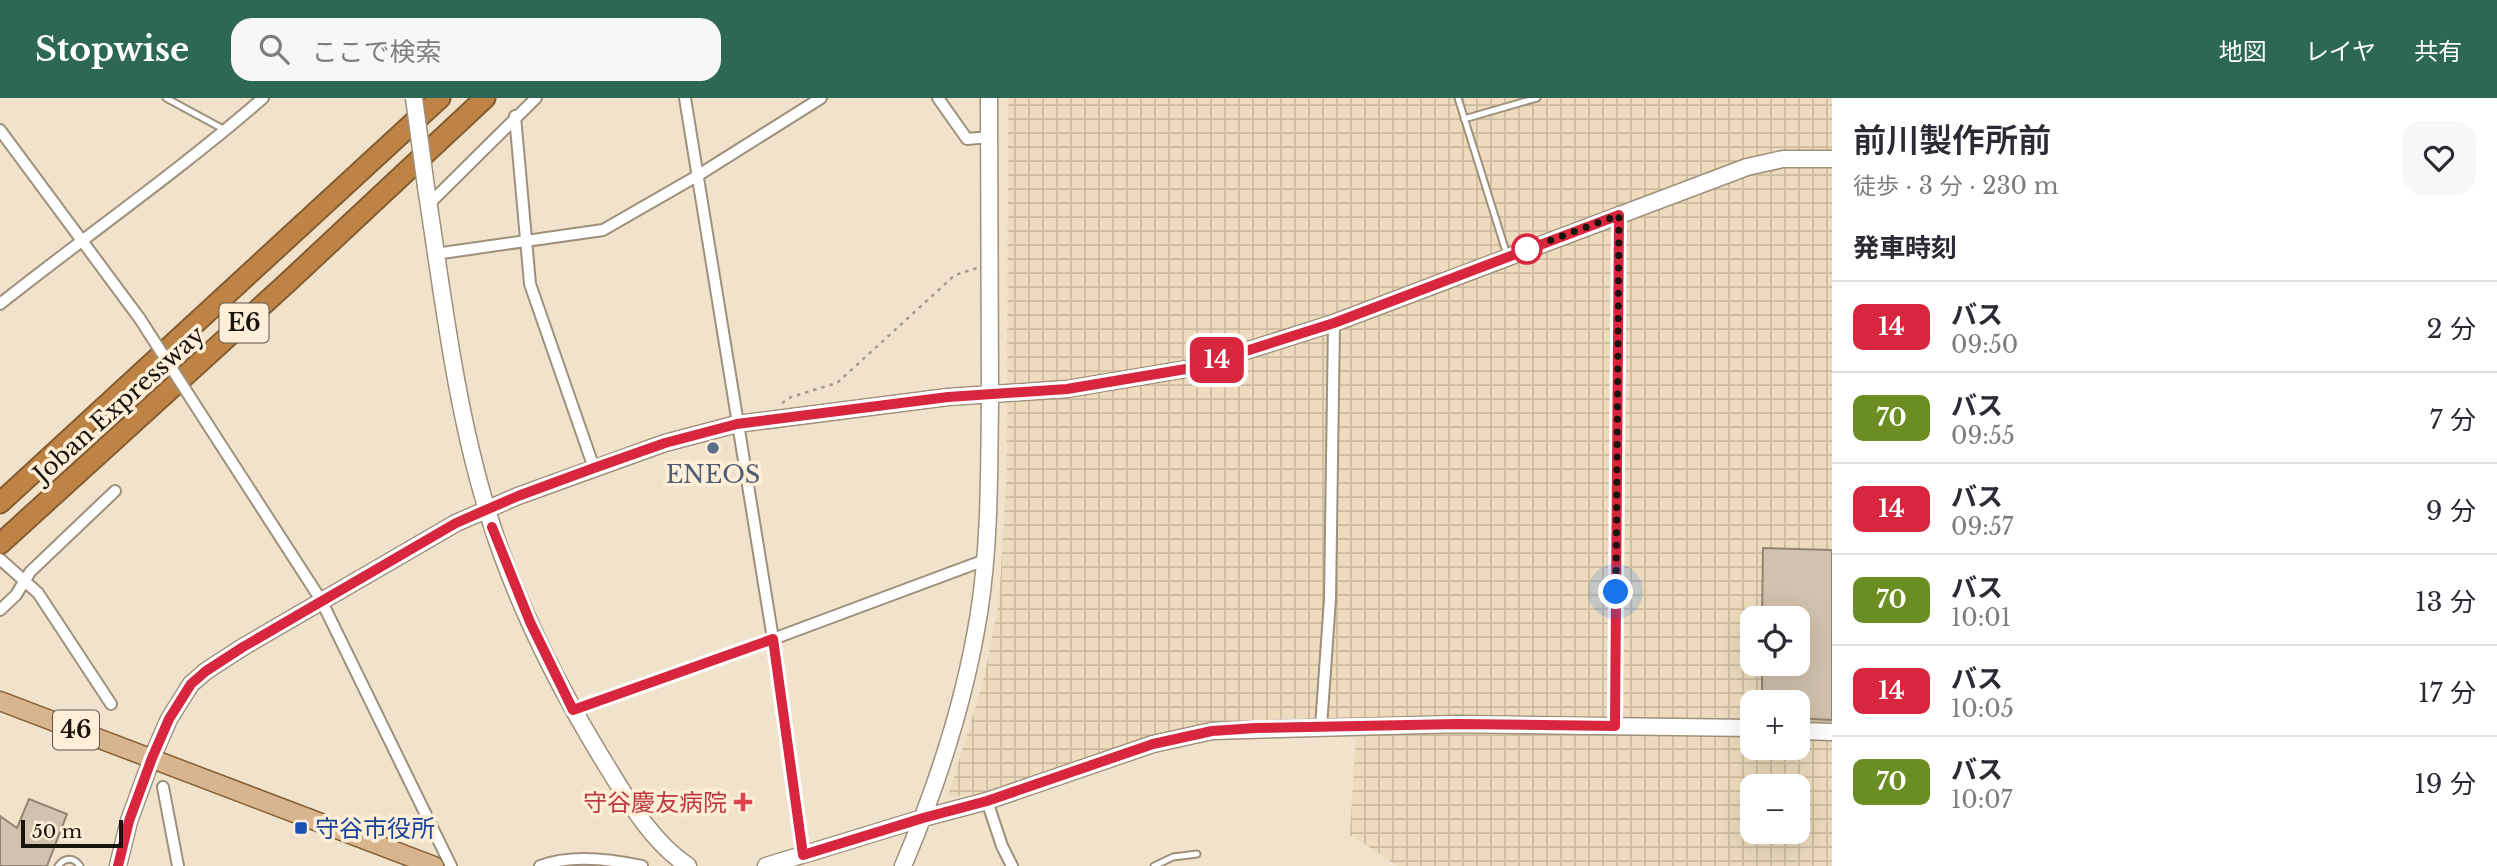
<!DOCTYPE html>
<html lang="ja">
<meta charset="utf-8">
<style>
:root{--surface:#fff;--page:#f7f7f7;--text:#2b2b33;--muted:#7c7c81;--line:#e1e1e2;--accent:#2c6854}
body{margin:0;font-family:"Libre Baskerville","Noto Sans JP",serif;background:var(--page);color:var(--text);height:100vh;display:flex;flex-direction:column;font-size:26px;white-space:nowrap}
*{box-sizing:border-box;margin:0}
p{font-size:23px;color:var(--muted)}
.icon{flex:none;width:38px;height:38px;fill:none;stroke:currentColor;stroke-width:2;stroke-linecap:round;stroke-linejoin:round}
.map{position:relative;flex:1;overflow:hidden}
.sheet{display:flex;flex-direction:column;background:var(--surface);width:665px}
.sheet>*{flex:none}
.badge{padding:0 14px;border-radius:10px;font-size:24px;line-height:46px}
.tools{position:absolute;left:1740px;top:508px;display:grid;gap:14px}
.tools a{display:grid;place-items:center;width:70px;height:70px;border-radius:14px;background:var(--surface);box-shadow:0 7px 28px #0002;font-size:35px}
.scale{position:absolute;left:21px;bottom:18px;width:102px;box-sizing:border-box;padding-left:7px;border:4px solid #19140c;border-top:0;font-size:19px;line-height:24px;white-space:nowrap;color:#19140c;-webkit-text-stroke:5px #ffefd9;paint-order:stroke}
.you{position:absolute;width:35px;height:35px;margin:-18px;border:5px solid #fff;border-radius:50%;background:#1a73e8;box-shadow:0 0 0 10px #1a73e833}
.map>.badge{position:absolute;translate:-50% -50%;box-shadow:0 0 0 4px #fff}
h2{padding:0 21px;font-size:26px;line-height:63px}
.round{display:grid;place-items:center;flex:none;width:74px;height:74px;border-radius:21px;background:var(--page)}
.head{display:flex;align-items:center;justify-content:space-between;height:119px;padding:0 21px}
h1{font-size:33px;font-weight:600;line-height:52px}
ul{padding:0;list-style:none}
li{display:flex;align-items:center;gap:21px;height:91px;padding:0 21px;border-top:2px solid var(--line)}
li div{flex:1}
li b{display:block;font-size:26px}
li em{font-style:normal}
li .badge{min-width:77px;font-weight:700;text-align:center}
header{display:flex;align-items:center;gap:42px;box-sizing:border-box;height:98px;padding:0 35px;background:var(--accent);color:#fff}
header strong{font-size:33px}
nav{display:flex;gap:38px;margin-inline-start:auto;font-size:24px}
.search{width:490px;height:63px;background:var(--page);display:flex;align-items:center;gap:18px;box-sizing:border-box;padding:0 24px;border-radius:21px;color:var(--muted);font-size:26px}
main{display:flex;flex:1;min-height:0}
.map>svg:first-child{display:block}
.industrial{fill:url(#industrial-grid);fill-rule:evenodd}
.building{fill:#d0c2ac;stroke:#938570;stroke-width:2}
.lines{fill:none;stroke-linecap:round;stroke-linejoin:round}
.lane-casing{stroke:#9e907b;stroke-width:9}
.street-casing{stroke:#9e907b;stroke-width:14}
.secondary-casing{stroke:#9e907b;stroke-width:19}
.primary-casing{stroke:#855d31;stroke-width:21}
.highway-casing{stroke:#855d31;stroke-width:23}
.path{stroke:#a79c8b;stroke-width:2.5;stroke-dasharray:3.5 5;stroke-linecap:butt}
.lane{stroke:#fff;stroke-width:5}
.street{stroke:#fff;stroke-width:10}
.secondary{stroke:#fff;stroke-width:16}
.primary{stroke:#d9b58f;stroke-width:18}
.highway{stroke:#bf8445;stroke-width:19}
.street-bridge-casing{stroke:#9e907b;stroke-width:14;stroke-linecap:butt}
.secondary-bridge-casing{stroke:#9e907b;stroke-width:19;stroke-linecap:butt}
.street-bridge{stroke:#fff;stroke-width:10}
.secondary-bridge{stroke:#fff;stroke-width:16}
.line-casing{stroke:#fff;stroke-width:16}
.line{stroke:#d7263d;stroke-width:10}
.walk{stroke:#19140c;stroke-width:7;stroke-dasharray:0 12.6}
.stop-dot{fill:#fff;stroke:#d7263d;stroke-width:3.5}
.service-dot{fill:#5c6f8a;stroke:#ffefd9;stroke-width:2.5}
.health-dot{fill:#e0444e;stroke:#ffefd9;stroke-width:2.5}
.transit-dot{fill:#1a4fb4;stroke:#ffefd9;stroke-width:2.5}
.labels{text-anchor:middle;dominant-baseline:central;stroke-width:7;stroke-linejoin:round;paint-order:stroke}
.shield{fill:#ffefd9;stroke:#5e564a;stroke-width:2}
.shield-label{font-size:23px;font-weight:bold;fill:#19140c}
.street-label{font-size:24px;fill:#19140c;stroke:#ffefd9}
.service-label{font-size:24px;fill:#4e5e75;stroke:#ffefd9}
.health-label{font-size:24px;fill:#be3a42;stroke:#ffefd9;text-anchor:end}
.transit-label{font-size:24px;fill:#164399;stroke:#ffefd9;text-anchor:start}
</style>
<header>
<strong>Stopwise</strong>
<div class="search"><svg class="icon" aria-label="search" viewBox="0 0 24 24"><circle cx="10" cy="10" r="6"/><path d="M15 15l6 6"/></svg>ここで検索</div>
<nav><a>地図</a><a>レイヤ</a><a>共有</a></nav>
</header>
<main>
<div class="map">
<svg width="1832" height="768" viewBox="0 0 1832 768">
<defs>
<pattern id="industrial-grid" width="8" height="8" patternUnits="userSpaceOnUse" patternTransform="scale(1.75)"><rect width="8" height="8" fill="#eedbbd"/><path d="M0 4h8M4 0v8" fill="none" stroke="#ccbba1"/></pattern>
</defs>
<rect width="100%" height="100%" fill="#f1e2cc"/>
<path class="industrial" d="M 1008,0 L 1832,0 L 1832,768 L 1398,768 L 1350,737 L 1356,634 L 1244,638 L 1161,648 L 983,695 L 948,699 L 983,584 L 999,505 L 1007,372 ZM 1752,520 L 1797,520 L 1797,565 L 1752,565 ZM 1752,604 L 1797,604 L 1797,649 L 1752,649 ZM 1752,688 L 1797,688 L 1797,733 L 1752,733 Z"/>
<path class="building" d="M 1763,450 L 1832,452 L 1832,622 L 1797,620 L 1797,604 L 1762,604 L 1762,565 L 1797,565 L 1797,520 L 1762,520 Z
M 29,701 L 67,716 L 47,768 L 0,768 L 0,718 L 17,730 Z"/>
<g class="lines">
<defs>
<path id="lane" d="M 166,0 L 225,32
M 1458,0 L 1507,157
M 1464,21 L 1537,0
M 58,768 C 65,759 74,759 80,768
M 1154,768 L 1173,759 L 1197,756"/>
<path id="street" d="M 685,0 L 773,541 L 803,756
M 938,0 L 967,41 L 989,39
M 515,18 L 530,186 L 594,370
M 0,32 L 140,221
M 429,106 L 536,0
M 435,156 L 603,132 L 697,78 L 821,0
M 0,206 C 87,137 179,73 263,0
M 208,327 L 321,502 L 451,768
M 0,461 L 38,495 L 111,606
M 0,512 L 16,497 L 30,474 L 115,393
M 573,612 L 773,541 L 985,462
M 1615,628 L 1619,117
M 1321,629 L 1330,501 L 1334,225
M 163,689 L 178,768
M 987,703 L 1002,748 L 1012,768
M 540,768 C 571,756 610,761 642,768"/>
<path id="secondary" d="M 426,89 C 443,198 455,307 487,412 C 513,498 554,581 600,657 C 625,697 649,742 688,768
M 1797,633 L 1832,634
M 118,768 L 129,723 L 152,660 L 169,621 L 191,586 L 206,573 L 243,549 L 456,425 L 518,398 L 665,345 L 737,326 L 948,299 L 1067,291 L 1192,270 L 1334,225 L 1747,69 L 1783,61 L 1832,61
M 766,768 L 923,720 L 987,703 L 1153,646 L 1212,633 L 1458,626 L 1752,630
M 903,768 C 938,686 965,603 979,515 C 990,445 989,373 990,303 C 990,202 989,101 989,0"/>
<path id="primary" d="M 0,603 L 434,768"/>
<path id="highway" d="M 0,405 L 440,0
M 0,446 L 287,185 L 485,0"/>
</defs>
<use href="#lane" class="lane-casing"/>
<use href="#street" class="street-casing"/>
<use href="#secondary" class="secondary-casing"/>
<use href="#primary" class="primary-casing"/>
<use href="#highway" class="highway-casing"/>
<path class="path" d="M 782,305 L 791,299 L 837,285 L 955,177 L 977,170"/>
<use href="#lane" class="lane"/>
<use href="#street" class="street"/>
<use href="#secondary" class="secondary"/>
<use href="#primary" class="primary"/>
<use href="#highway" class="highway"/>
<defs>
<path id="street-bridge" d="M 140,221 L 208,327"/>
<path id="secondary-bridge" d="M 414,0 L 426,89"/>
</defs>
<use href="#street-bridge" class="street-bridge-casing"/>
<use href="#secondary-bridge" class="secondary-bridge-casing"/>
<use href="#street-bridge" class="street-bridge"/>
<use href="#secondary-bridge" class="secondary-bridge"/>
</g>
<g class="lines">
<defs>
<path id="line" d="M 118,768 L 129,723 L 152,660 L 169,621 L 191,586 L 206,573 L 243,549 L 456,425 L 518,398 L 594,370 L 665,345 L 737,326 L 948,299 L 1067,291 L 1192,270 L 1334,225 L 1619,117 L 1615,628 L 1458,626 L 1256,630 L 1212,633 L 1153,646 L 987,703 L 923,720 L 803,757 L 773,541 L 573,612 L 530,524 L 492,429"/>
</defs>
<use href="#line" class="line-casing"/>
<use href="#line" class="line"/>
<path class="walk" d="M 1527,151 L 1619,117 L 1616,494"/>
</g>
<circle class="stop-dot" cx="1527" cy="151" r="14"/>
<circle class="service-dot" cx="713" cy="350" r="7"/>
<path class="health-dot" d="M739.5 693.5h7v7h7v7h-7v7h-7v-7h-7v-7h7z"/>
<rect class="transit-dot" x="294" y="723" width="14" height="14" rx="3.5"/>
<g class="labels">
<g class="shield">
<rect x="219.5" y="205.5" width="49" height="39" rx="5"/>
<rect x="53" y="612.5" width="46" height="39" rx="5"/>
</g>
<g class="shield-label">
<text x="244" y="225">E6</text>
<text x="76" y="632">46</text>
</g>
<g class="street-label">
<text transform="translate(119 306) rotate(-42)">Joban Expressway</text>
</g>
<g class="service-label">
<text x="713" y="376">ENEOS</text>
</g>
<g class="health-label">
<text x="727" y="704">守谷慶友病院</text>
</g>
<g class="transit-label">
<text x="315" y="730">守谷市役所</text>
</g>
</g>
</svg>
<div class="tools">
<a><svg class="icon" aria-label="locate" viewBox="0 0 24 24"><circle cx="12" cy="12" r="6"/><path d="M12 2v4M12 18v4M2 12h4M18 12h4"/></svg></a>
<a>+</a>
<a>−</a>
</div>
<div class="scale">50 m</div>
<div class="you" style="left:1616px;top:494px"></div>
<b class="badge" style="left:1217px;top:262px;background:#d7263d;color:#fff">14</b>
</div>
<section class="sheet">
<div class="head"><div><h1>前川製作所前</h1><p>徒歩 · 3 分 · 230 m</p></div><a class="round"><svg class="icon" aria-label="heart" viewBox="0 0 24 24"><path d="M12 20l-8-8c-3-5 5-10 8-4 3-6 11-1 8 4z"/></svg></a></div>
<h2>発車時刻</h2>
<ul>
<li><span class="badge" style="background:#d7263d;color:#fff">14</span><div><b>バス</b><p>09:50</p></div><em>2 分</em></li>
<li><span class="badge" style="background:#6b8e23;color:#fff">70</span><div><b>バス</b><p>09:55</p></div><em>7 分</em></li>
<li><span class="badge" style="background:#d7263d;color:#fff">14</span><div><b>バス</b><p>09:57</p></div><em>9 分</em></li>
<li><span class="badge" style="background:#6b8e23;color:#fff">70</span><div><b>バス</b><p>10:01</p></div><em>13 分</em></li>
<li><span class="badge" style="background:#d7263d;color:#fff">14</span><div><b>バス</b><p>10:05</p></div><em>17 分</em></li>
<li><span class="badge" style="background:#6b8e23;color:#fff">70</span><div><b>バス</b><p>10:07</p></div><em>19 分</em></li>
</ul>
</section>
</main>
